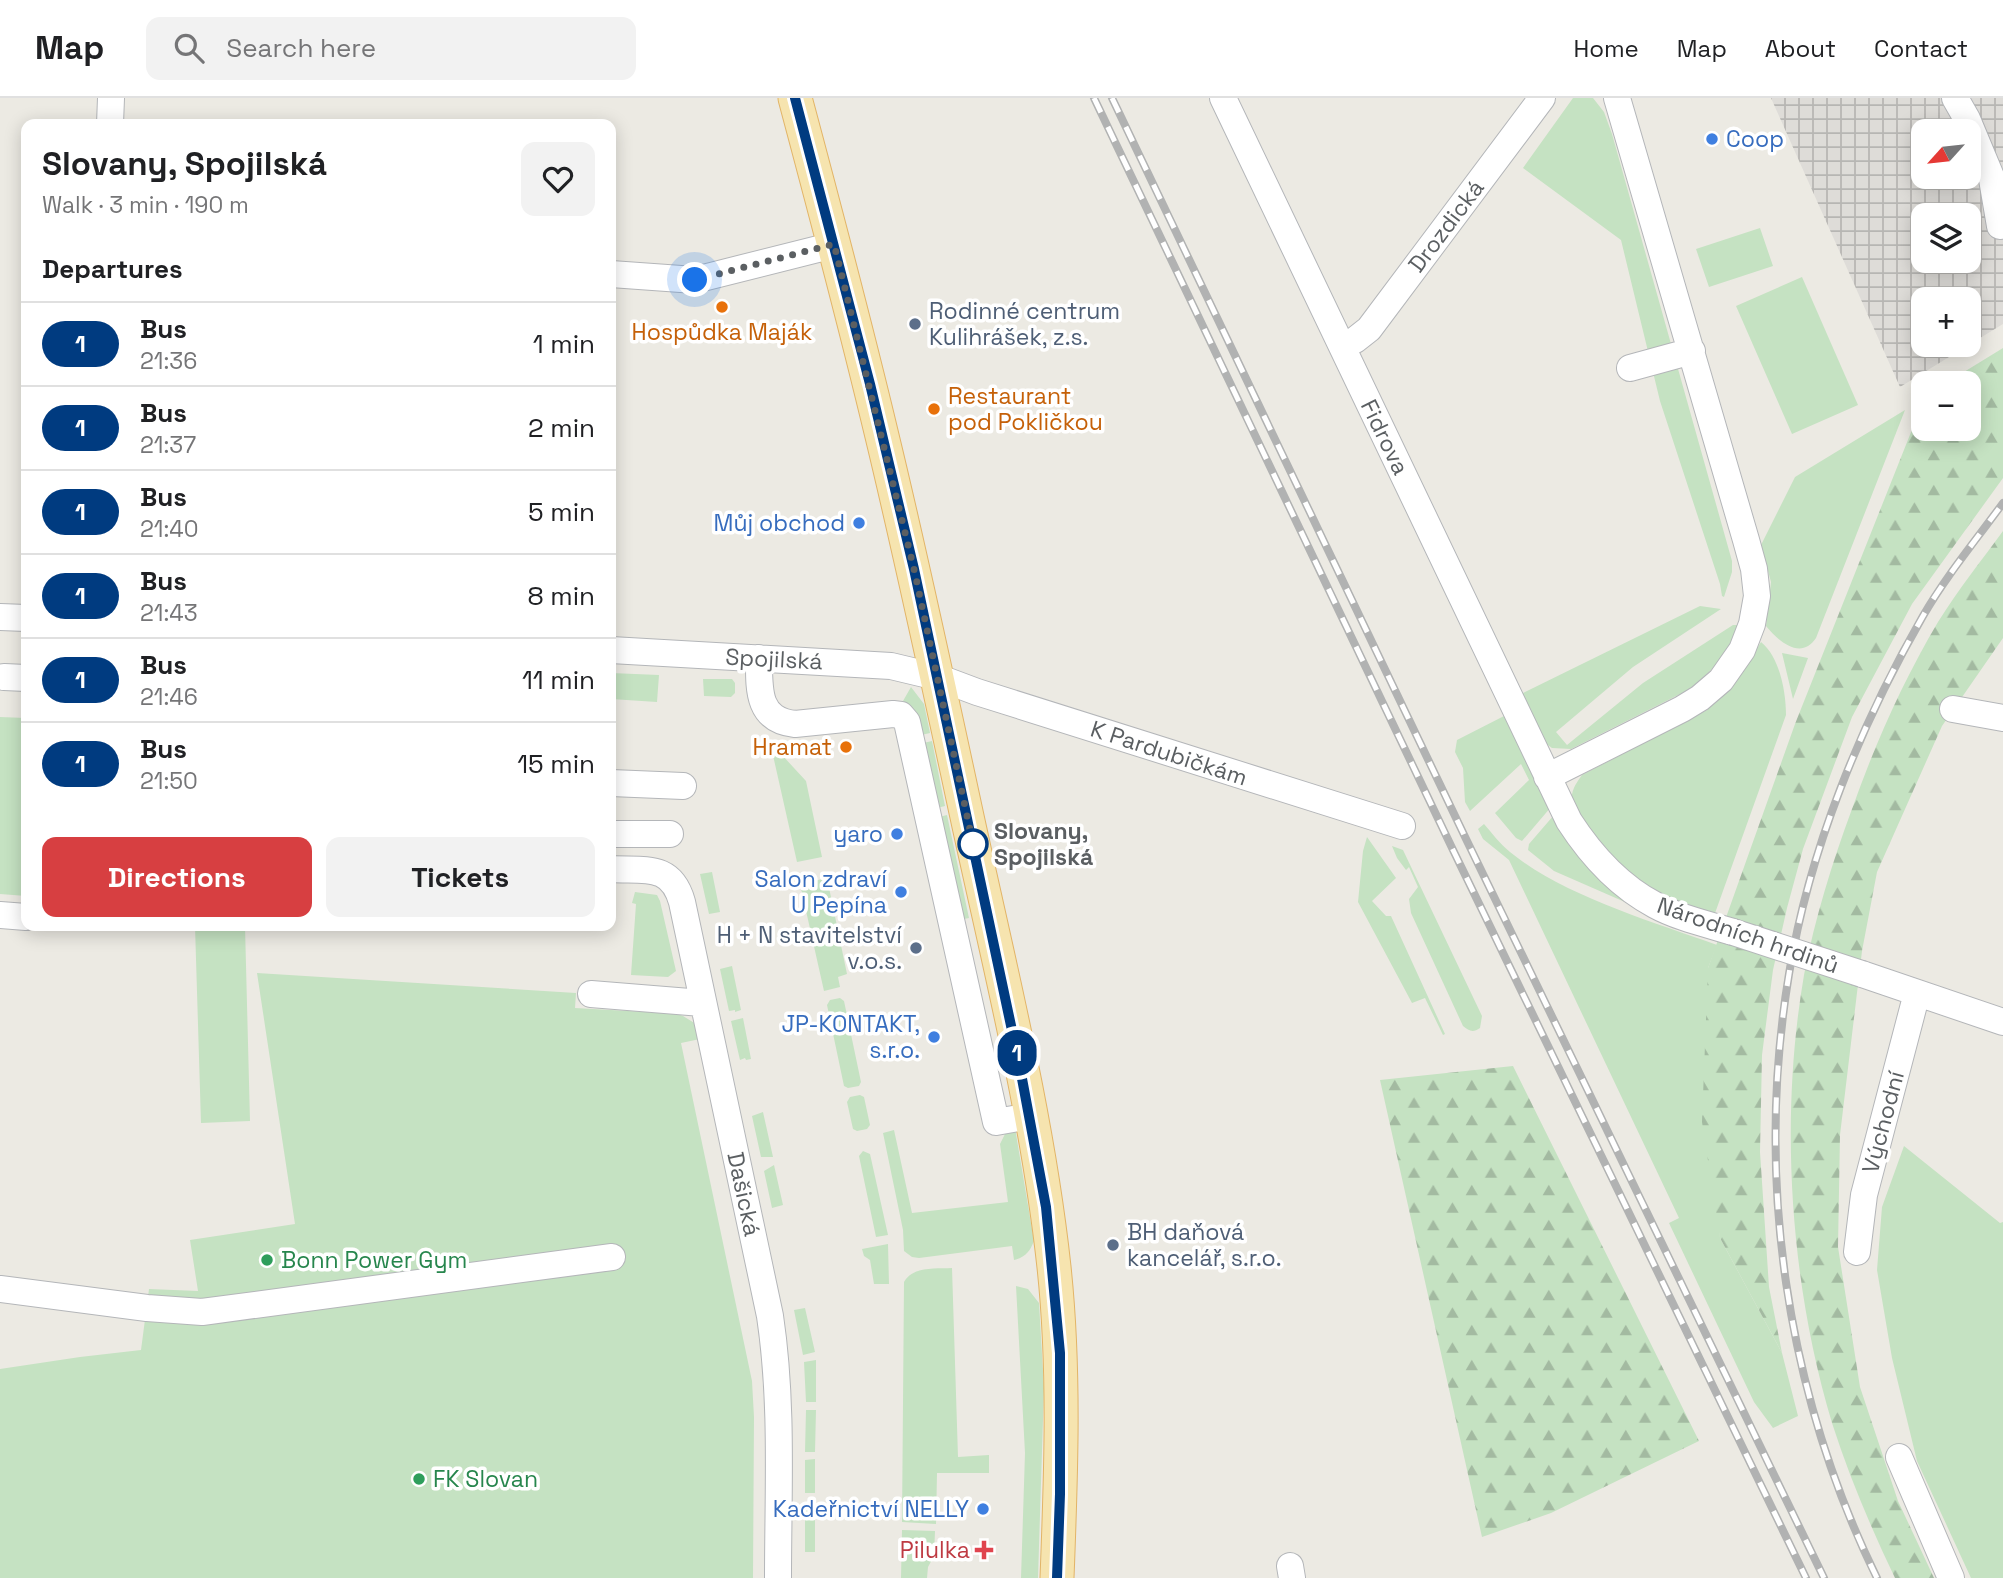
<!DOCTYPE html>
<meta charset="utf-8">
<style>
:root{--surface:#fff;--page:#f2f2f2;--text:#202124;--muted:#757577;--line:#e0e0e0;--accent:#d73f41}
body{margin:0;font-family:"Space Grotesk",sans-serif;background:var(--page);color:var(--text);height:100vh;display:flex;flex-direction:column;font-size:26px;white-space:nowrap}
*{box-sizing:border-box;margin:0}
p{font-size:23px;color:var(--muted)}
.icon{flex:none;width:38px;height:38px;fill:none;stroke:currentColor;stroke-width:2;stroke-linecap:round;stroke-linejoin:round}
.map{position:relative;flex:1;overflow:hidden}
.panel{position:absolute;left:21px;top:21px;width:595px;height:812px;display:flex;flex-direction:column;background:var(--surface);border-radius:14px;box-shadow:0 4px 18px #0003}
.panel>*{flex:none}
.badge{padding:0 14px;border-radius:23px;font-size:24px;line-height:46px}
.needle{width:46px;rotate:243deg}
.fabs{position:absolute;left:1911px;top:21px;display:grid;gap:14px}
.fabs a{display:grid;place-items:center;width:70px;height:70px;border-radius:14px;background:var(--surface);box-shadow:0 4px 18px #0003;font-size:35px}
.you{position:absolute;width:35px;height:35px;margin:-18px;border:5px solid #fff;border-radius:50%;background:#1a73e8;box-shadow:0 0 0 10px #1a73e833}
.map>.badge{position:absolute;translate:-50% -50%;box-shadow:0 0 0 4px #fff}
h2{padding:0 21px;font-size:26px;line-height:63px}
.round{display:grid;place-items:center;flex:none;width:74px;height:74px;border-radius:14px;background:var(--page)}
.head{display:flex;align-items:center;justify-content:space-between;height:119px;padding:0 21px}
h1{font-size:33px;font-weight:800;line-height:52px}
.primary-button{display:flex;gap:14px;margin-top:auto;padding:14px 21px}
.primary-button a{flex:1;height:80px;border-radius:14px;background:var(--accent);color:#fff;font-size:28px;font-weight:800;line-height:80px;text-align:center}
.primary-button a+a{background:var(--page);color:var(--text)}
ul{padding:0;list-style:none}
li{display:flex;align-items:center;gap:21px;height:84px;padding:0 21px;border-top:2px solid var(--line)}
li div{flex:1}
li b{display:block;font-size:26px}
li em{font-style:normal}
li .badge{min-width:77px;font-weight:700;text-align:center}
header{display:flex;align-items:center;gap:42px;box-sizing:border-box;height:98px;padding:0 35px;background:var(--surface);border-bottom:2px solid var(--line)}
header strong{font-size:33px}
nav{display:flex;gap:38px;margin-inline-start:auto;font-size:24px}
.search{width:490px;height:63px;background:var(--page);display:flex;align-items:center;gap:18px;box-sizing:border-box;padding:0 24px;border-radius:14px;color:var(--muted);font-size:26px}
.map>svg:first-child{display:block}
.industrial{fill:url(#industrial-grid);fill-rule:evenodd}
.green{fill:#c5e2c2}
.forest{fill:url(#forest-firs)}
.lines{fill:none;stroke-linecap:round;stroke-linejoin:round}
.minor-casing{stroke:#b4b6b9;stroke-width:28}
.major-casing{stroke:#e2b467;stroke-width:35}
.minor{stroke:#fff;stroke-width:26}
.major{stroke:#f6e4af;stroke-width:33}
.rail-casing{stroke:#b1b2b2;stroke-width:8}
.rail{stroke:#fff;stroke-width:5;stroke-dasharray:16;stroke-linecap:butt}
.minor-bridge-casing{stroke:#b4b6b9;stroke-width:28;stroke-linecap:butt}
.minor-bridge{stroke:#fff;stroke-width:26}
.line-casing{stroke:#fff;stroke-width:16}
.line{stroke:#003b80;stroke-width:10}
.walk{stroke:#5b5f62;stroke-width:7;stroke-dasharray:0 12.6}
.shop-dot{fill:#3f7fe0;stroke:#fff;stroke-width:2.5}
.food-dot{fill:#e8710a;stroke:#fff;stroke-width:2.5}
.service-dot{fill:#5c6f8a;stroke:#fff;stroke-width:2.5}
.stop-dot{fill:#fff;stroke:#003b80;stroke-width:3.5}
.leisure-dot{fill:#2e9e5b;stroke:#fff;stroke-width:2.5}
.health-dot{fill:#e0444e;stroke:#fff;stroke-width:2.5}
.labels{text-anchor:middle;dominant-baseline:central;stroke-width:7;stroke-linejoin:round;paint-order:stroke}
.shop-label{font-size:23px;fill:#366cbe;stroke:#fff;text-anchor:end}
.street-label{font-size:23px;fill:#5b5f62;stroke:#fff}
.service-label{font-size:23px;fill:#4e5e75;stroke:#fff;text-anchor:start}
.food-label{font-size:23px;fill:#c56008;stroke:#fff}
.stop-label{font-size:23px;font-weight:bold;fill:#5b5f62;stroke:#fff;text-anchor:start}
.leisure-label{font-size:23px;fill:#27864d;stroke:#fff;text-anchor:start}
.health-label{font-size:23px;fill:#be3a42;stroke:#fff;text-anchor:end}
</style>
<header>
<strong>Map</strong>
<div class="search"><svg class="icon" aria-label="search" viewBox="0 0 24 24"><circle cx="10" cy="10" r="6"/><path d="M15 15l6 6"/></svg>Search here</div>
<nav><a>Home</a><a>Map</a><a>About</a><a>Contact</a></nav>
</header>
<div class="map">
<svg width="2003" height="1480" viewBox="0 0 2003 1480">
<defs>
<pattern id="industrial-grid" width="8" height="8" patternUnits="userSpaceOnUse" patternTransform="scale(1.75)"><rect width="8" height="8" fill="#dedcd8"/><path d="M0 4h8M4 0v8" fill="none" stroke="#b7b6b3"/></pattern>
<pattern id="forest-firs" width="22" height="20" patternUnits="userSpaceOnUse" patternTransform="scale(1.75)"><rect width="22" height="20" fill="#c5e2c2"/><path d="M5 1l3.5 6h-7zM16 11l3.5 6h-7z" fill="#a3baa1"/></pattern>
</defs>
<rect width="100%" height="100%" fill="#eceae3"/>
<path class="industrial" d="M 1771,0 L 2003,0 L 2003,226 L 1900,289 ZM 1923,33 L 1969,33 L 1969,79 L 1923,79 ZM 1923,117 L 1969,117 L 1969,163 L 1923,163 ZM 1923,201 L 1969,201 L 1969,247 L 1923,247 Z"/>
<path class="green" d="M 1573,0 L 1593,0 L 1604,14 L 1612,36 L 1732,463 L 1732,474 L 1724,499 L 1722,498 L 1720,486 L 1660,303 L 1621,142 L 1523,70 Z
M 1760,130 L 1773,168 L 1709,189 L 1696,151 Z
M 1802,179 L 1858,307 L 1792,336 L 1736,208 Z
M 1905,312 L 1816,540 C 1801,563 1778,543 1766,528 L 1771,484 L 1761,447 L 1795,379 Z
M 1700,508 L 1721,511 L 1633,569 L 1556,634 L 1567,647 L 1643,585 L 1733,527 L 1738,527 C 1734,552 1708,577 1688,592 L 1571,651 L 1552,650 L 1545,645 L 1519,597 Z
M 1761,544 C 1780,559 1786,595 1786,617 L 1714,818 C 1695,810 1671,805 1653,794 C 1629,780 1576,730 1572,701 C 1571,692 1577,684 1582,677 L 1707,612 L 1736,584 Z
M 1782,555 L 1808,560 L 1793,601 Z
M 611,575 L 659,577 L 657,604 L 611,601 Z
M 703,581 L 732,581 L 735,585 L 735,595 L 731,599 L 704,598 Z
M 911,589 L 924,606 L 930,635 L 917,638 L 910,609 L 903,603 Z
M 1506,617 L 1551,709 L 1522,743 L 1516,740 L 1495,715 L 1529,682 L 1521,666 L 1470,713 L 1465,704 L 1463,670 L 1455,654 L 1457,642 Z
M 0,619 L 26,620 L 26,798 L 0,796 Z
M 932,643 L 945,708 L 933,711 L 919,646 Z
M 770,644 L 806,683 L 822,759 L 797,764 Z
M 947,717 L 969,820 L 959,822 L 935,720 Z
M 1554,717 L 1634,808 L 1554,773 L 1528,752 L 1529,746 Z
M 1484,726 C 1492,735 1500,746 1510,754 C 1564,798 1651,823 1717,847 L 1708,870 L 1720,1140 L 1782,1255 L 1798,1318 L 1773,1330 L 1754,1304 L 1669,1125 L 1679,1120 L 1509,762 L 1483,741 L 1478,731 Z
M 1367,739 L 1396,780 L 1372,803 L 1386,818 L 1391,818 L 1445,936 L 1443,937 L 1425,900 L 1412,905 L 1358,804 L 1363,753 Z
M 1392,748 L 1403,752 L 1482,918 L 1480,930 C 1473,935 1469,933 1463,928 L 1411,815 L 1409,801 L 1418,789 L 1409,769 L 1406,772 L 1397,760 Z
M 712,774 L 720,814 L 709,816 L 700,776 Z
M 827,780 L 847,876 L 838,879 L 840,889 L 824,893 L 800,786 Z
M 635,794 L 657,797 L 660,803 L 676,873 L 668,879 L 631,877 L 636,806 L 632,805 Z
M 195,828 L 245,828 L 250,1023 L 201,1025 Z
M 732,868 L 741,912 L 735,914 L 735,912 L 729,913 L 720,871 Z
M 257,875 L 576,895 L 575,910 L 664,915 L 665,912 L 683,918 L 696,926 L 700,941 L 681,945 L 752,1283 L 754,1319 L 753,1480 L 0,1480 L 0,1271 L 80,1259 L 141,1252 L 149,1191 L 198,1193 L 190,1142 L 295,1126 Z
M 840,900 L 844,903 L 861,984 L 859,988 L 848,990 L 844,988 L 827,907 L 830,902 Z
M 743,920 L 751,961 L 746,962 L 745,960 L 740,962 L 731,923 Z
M 860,997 L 864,999 L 870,1027 L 867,1031 L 857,1033 L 853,1031 L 847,1004 L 850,999 Z
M 763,1014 L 773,1059 L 761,1059 L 752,1018 Z
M 1015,1030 L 1034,1143 C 1030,1153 1026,1159 1014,1162 L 1012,1148 L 919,1160 L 912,1159 L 904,1153 L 903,1132 L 883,1035 L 894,1032 L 912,1115 L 1008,1104 L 1000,1046 L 1005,1036 Z
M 1904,1048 L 2000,1125 L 2003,1124 L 2003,1480 L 1971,1480 L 1917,1363 L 1892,1260 L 1877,1172 L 1882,1109 Z
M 863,1053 L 870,1056 L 888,1137 L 876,1139 L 859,1058 Z
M 774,1067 L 783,1107 L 772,1110 L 764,1073 Z
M 888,1146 L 889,1186 L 874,1186 L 870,1162 L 864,1158 L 862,1151 Z
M 952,1170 L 958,1359 L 989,1357 L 989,1375 L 937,1375 L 936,1426 L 902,1424 L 904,1184 C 913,1168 935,1171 952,1170 Z
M 1016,1188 L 1028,1191 L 1039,1205 L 1044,1290 L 1038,1480 L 1021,1480 L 1025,1355 Z
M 805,1210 L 815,1254 L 803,1257 L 794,1212 Z
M 816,1262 L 816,1304 L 806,1304 L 804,1264 Z
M 806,1312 L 816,1312 L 815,1354 L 805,1354 Z
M 815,1361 L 815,1395 L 805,1395 L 805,1362 Z
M 805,1409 L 815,1409 L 815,1454 L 805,1454 Z
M 902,1432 L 935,1433 L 934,1458 L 928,1469 L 927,1480 L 901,1480 Z"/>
<path class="forest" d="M 2003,250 L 2003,380 L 1912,506 L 1852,619 L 1803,751 L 1787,810 L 1773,872 L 1762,957 L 1760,1054 L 1769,1189 L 1782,1255 L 1720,1140 L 1702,1024 L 1708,870 L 1795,626 L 1923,304 L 1923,331 L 1969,331 L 1969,285 L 1946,285 Z
M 2003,433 L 2003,540 L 1942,628 L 1877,774 L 1862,853 L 1840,1037 L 1838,1149 L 1860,1289 L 1898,1403 L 1934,1480 L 1895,1480 C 1871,1430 1849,1378 1832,1325 C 1790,1185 1779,1022 1804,877 C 1815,820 1832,765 1852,711 C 1875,646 1903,583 1938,524 C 1958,492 1981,463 2003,433 Z
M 1513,968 L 1699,1343 L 1551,1415 L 1482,1439 L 1380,982 Z"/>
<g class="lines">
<defs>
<path id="minor" d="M 1223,0 L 1569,723 C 1591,757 1619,788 1655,807 C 1679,820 1707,826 1733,834
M 1955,0 L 1967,21 L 1992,81 L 2000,128
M 110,26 L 111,0
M 611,176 L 695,182 L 834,147
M 1342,248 L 1355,242 L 1369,231 L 1542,0
M 1630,270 L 1692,253
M 0,519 L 26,520
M 611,552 L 891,568 L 937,579 L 977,594 L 1402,728
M 759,560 C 759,591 757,622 795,626 L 893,616 L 901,617 L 907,624 L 996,1024 L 1030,1018
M 4,579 L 26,580
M 1953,611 L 2003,620
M 1547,679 L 1682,611 L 1700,600 L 1721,582 L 1742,552 L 1752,526 L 1757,498 L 1754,471 L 1746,442 L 1617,0
M 611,685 L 683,688
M 611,736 L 670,736
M 611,771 C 645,773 671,765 682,804 L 770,1218 C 783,1305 778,1393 778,1480
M 0,817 L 26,819
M 1862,876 L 2003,924
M 591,896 L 702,905
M 1857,1154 L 1864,1097 L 1917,895
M 0,1191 L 147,1210 L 202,1214 L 612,1159
M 1899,1359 L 1951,1480
M 1290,1468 L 1292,1480"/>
<path id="major" d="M 795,0 C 825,112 855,225 882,338 C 911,458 937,579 963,700 C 996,855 1037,1012 1054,1169 C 1065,1272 1061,1377 1057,1480"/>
</defs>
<use href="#minor" class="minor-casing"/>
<use href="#major" class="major-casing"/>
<use href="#minor" class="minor"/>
<use href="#major" class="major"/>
<defs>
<path id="rail" d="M 1094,0 L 1454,754 L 1806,1480
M 1112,0 L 1467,743 L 1824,1480
M 1877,1480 C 1786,1294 1755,1081 1789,876 C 1809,752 1861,626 1923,518 C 1946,478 1976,442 2003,405"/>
</defs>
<use href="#rail" class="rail-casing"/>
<use href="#rail" class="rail"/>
<defs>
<path id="minor-bridge" d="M 1733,834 L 1862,876"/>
</defs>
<use href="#minor-bridge" class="minor-bridge-casing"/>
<use href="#minor-bridge" class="minor-bridge"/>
</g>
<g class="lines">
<defs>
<path id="line" d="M 795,0 L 870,286 L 914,471 L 1020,970 L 1046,1109 L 1060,1255 L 1060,1396 L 1057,1480"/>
</defs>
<use href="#line" class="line-casing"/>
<use href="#line" class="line"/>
<path class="walk" d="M 695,182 L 834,146 L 914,471 L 975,755 L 973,746"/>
</g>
<g class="shop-dot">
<circle cx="1712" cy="41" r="7"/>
<circle cx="859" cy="425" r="7"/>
<circle cx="897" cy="736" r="7"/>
<circle cx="901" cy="794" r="7"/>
<circle cx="934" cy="939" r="7"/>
<circle cx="983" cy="1411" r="7"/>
</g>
<g class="food-dot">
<circle cx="722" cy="209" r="7"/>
<circle cx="934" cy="311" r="7"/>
<circle cx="846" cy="649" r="7"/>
</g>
<g class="service-dot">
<circle cx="915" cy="226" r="7"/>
<circle cx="916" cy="850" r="7"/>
<circle cx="1113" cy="1147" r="7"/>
</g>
<circle class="stop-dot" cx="973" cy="746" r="14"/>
<g class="leisure-dot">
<circle cx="267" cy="1162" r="7"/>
<circle cx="419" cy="1381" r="7"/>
</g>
<path class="health-dot" d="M980.5 1441.5h7v7h7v7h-7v7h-7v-7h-7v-7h7z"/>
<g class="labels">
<g class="shop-label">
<text x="1726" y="41" text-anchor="start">Coop</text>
<text x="845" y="425">Můj obchod</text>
<text x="883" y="736">yaro</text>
<text x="887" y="781">Salon zdraví<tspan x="887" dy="26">U Pepína</tspan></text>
<text x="920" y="926">JP-KONTAKT,<tspan x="920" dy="26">s.r.o.</tspan></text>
<text x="969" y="1411">Kadeřnictví NELLY</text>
</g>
<g class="street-label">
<text transform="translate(1446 128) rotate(-53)">Drozdická</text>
<text transform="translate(1385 339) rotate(64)">Fidrova</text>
<text transform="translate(774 561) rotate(3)">Spojilská</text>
<text transform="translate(1169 655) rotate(18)">K Pardubičkám</text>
<text transform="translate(1748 837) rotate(19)">Národních hrdinů</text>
<text transform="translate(1883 1024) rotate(-75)">Východní</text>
<text transform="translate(744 1096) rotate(78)">Dašická</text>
</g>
<g class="service-label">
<text x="929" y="213">Rodinné centrum<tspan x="929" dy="26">Kulihrášek, z.s.</tspan></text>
<text x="902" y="837" text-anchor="end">H + N stavitelství<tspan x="902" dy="26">v.o.s.</tspan></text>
<text x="1127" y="1134">BH daňová<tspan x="1127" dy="26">kancelář, s.r.o.</tspan></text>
</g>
<g class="food-label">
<text x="722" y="234">Hospůdka Maják</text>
<text x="948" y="298" text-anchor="start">Restaurant<tspan x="948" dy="26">pod Pokličkou</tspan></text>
<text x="832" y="649" text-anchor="end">Hramat</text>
</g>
<g class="stop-label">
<text x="994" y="733">Slovany,<tspan x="994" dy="26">Spojilská</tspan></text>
</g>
<g class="leisure-label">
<text x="281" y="1162">Bonn Power Gym</text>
<text x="433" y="1381">FK Slovan</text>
</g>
<g class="health-label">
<text x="970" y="1452">Pilulka</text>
</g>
</g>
</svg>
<div class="fabs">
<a><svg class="needle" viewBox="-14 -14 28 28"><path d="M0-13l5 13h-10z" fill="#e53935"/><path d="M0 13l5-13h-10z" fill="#757577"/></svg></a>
<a><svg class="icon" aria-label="layers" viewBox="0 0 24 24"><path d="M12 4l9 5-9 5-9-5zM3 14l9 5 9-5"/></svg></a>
<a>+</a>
<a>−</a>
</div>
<div class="you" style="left:695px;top:182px"></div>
<b class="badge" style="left:1017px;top:955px;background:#003b80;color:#fff">1</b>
<section class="panel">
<div class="head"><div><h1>Slovany, Spojilská</h1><p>Walk · 3 min · 190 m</p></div><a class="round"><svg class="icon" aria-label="heart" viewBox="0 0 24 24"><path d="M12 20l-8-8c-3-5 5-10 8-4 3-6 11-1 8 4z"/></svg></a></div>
<h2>Departures</h2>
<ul>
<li><span class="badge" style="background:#003b80;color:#fff">1</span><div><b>Bus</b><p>21:36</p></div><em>1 min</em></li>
<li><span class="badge" style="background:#003b80;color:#fff">1</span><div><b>Bus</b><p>21:37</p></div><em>2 min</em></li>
<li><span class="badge" style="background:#003b80;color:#fff">1</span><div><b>Bus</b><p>21:40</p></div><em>5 min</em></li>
<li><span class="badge" style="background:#003b80;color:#fff">1</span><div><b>Bus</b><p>21:43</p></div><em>8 min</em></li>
<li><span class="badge" style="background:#003b80;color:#fff">1</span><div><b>Bus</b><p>21:46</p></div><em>11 min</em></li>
<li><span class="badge" style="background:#003b80;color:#fff">1</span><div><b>Bus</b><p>21:50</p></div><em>15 min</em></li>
</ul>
<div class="primary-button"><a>Directions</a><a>Tickets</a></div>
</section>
</div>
